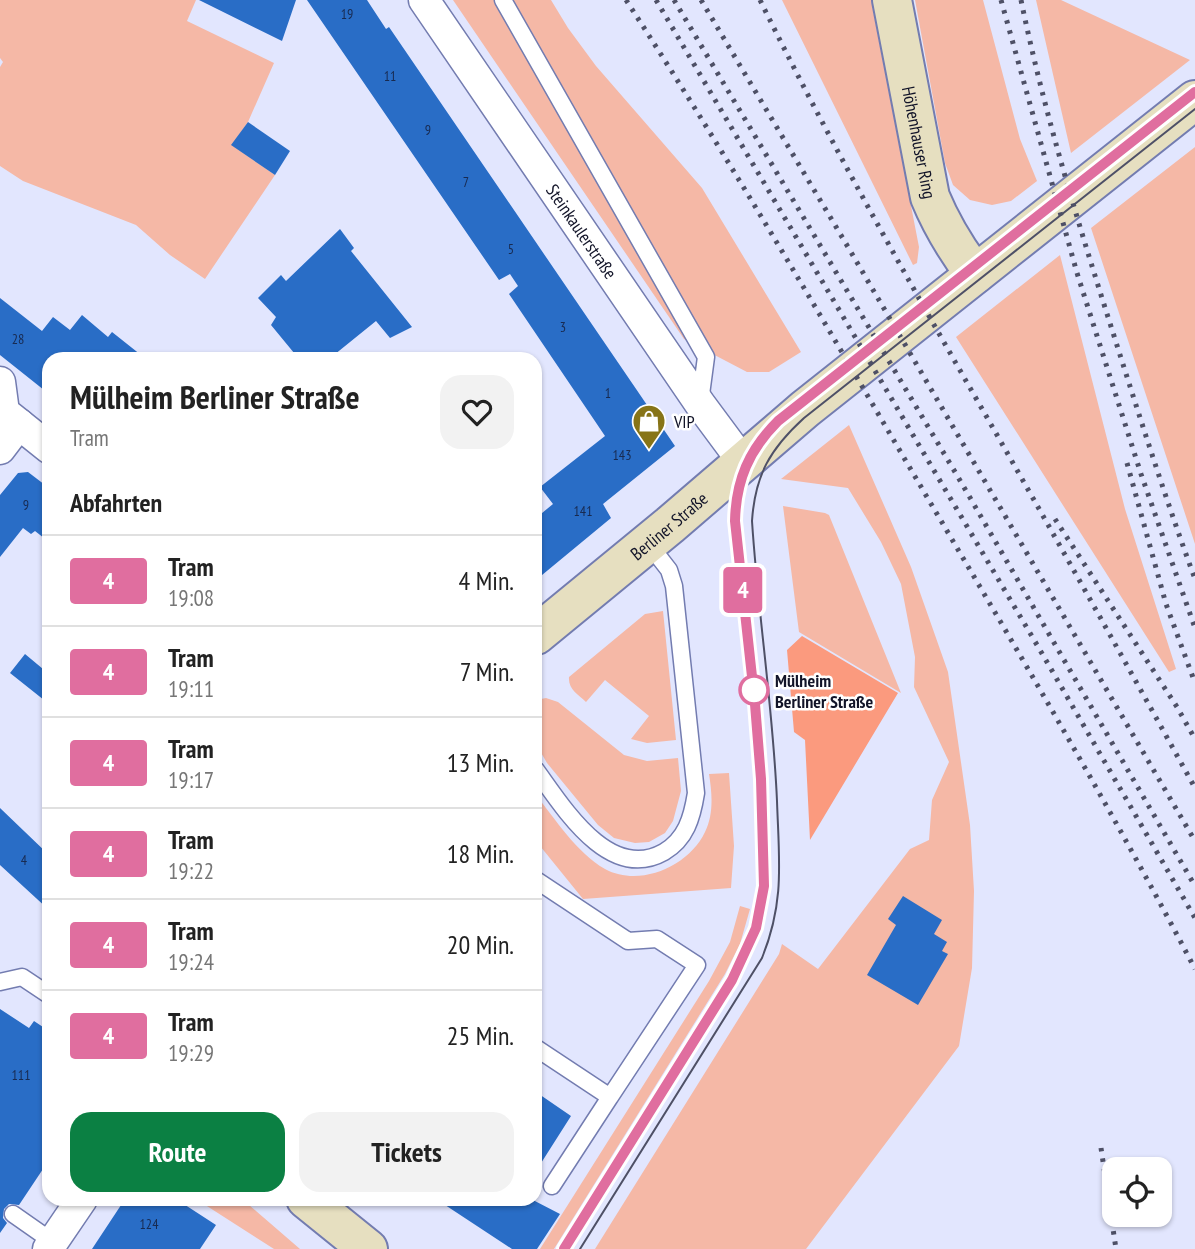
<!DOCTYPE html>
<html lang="de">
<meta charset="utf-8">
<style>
:root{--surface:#fff;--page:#f2f2f2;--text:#222;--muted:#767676;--line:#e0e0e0;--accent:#0b8043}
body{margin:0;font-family:"PT Sans Narrow",sans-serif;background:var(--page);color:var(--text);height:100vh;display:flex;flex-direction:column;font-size:26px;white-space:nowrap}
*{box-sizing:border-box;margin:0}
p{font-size:23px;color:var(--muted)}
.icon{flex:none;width:38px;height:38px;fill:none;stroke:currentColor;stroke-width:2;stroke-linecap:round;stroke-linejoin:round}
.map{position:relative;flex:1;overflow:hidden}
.side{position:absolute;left:42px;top:352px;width:500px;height:854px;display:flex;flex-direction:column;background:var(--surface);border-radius:21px;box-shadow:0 2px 5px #0004}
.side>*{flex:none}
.badge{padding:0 14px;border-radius:5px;font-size:24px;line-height:46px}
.buttons{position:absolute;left:1102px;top:1157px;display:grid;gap:14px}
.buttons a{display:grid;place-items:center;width:70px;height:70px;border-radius:14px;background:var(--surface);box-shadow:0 2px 5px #0004;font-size:35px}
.map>.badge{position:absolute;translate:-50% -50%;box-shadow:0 0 0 4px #fff}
h2{padding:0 28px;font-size:26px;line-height:63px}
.round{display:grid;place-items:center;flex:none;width:74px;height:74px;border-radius:21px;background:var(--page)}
.overview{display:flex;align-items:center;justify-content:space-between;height:119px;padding:0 28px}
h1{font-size:33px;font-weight:800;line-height:52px}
.cta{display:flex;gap:14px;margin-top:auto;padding:14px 28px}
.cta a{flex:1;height:80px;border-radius:21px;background:var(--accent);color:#fff;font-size:28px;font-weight:800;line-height:80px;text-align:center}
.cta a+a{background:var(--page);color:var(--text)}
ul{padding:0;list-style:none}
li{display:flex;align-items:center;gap:21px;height:91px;padding:0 28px;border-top:2px solid var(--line)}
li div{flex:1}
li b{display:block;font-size:26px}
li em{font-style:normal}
li .badge{min-width:77px;font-weight:700;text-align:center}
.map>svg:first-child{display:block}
.green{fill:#f5b8a6}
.forest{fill:#fb9a7e}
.building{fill:#296dc6}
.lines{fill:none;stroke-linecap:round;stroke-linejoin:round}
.lane-casing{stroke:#737cb0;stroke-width:19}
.street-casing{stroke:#737cb0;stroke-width:33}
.secondary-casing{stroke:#737cb0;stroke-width:42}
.lane{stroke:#fff;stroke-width:16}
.street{stroke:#fff;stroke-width:30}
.secondary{stroke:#e6dfc0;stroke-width:38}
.tram{stroke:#4e5066;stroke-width:2}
.rail{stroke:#4e5066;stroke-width:5;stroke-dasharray:3.5 7;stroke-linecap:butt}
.line-casing{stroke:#fff;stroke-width:16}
.line{stroke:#e06e9f;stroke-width:10}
.stop-dot{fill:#fff;stroke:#e06e9f;stroke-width:3.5}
.labels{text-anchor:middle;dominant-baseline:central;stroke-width:5;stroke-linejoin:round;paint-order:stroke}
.number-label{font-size:14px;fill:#182a50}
.street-label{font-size:18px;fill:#121428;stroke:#fff}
.poi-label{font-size:18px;fill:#121428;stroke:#fff;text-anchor:start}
.stop-label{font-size:18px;font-weight:bold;fill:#121428;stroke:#fff;text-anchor:start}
</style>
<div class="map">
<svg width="1195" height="1249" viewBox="0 0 1195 1249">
<rect width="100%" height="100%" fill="#e2e6fe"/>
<path class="green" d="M 0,0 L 196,0 L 187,21 L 274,63 L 248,122 L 232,145 L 275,175 L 205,279 L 170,255 L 136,225 L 23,181 L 0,166 L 0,67 L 3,62 L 0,58 Z
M 453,0 L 551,0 L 568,28 L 596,66 L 702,188 L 801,352 L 769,372 L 747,372 L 684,339 Z
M 782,0 L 871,0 L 919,247 L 917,263 L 913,265 Z
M 915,0 L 983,0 L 1020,139 L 1037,181 L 1011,201 L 992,205 L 970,200 L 953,185 L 945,163 Z
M 1036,0 L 1061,0 L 1190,60 L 1071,153 Z
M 1195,147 L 1195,544 L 1091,228 Z
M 1060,255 L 1125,509 L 1176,669 L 1169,672 L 956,337 Z
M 849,425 L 911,567 L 948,672 L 970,825 L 974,891 L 972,968 L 959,1046 L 806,1249 L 595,1249 L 779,954 L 782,944 L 818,969 L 910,849 L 929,840 L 932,800 L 949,762 L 914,687 L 915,657 L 901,584 L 881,542 L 848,488 L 781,479 Z
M 783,506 L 825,513 L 829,515 L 901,693 L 799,632 Z
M 663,611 L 676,740 L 647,743 L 631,739 L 649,716 L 605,680 L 586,702 C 578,694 568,689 569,677 L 645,614 Z
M 546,698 L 558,702 L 624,755 L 647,761 L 678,758 L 681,791 L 673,821 L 665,833 L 649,842 L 635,843 L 614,838 L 598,825 L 547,763 L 536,744 L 536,700 Z
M 729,773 L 734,846 L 731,888 L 583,899 L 536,841 L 536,795 C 556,820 576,852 605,869 C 640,888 689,866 705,832 C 714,814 712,793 709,774 Z
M 740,906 L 750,909 L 740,944 L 725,974 L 554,1249 L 540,1249 L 709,981 L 730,942 Z
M 196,1199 L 242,1199 L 300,1249 L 274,1249 Z"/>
<path class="forest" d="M 802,636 L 898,693 L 810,840 L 805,740 L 794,732 L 787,650 Z"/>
<path class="building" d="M 199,0 L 296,0 L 282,41 Z
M 307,0 L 367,0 L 386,29 L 389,27 L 675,446 L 603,504 L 611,518 L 536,580 L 536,518 L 553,504 L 540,487 L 605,436 L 509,294 L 518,286 L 510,274 L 499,280 Z
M 248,122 L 290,151 L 275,175 L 231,145 Z
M 340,229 L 354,248 L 351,251 L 412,327 L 390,338 L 376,321 L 329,359 L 299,359 L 271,325 L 276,317 L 258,298 L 281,275 L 286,281 Z
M 0,298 L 42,331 L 53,317 L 70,330 L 82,315 L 108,337 L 112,332 L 146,359 L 49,359 L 49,394 L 0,355 Z
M 28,472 L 49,488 L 49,542 L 35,531 L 31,534 L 23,528 L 0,557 L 0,495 L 18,473 Z
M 25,654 L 49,674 L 49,704 L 10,673 Z
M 0,808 L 49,855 L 49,910 L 0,865 Z
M 903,896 L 942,920 L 934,934 L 947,942 L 942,951 L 948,954 L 918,1005 L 867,975 L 896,925 L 888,919 Z
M 0,1009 L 29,1028 L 34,1021 L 49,1031 L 49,1160 L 19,1205 L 9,1204 L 4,1209 L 3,1218 L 7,1223 L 0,1233 Z
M 536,1092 L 571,1116 L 536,1171 Z
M 125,1199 L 176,1199 L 216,1225 L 200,1249 L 92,1249 Z
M 436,1199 L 531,1199 L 560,1214 L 537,1249 L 512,1249 Z"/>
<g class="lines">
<defs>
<path id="lane" d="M 503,0 L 706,357 L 700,402
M 536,770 C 563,807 609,883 664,852 C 686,839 692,818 696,793 L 674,586 L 669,570 L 648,543
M 536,880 L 628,941 L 657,939 L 697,965 L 610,1097 L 536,1048
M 0,982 L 22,977 L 49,995
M 552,1186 L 610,1097
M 13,1214 L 53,1242"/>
<g id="street">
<path id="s1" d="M 424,0 L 700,404 L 743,462"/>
<path d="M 0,382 L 4,412 L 49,448"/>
<path d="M 0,449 L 19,424"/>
<path d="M 48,1249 L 82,1199"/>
</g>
<g id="secondary">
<path id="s2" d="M 892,0 L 930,197 C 942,226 956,249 975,274"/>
<path id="s3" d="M 536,635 L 670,525 L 805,409 L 1195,100"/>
<path d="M 306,1199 L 368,1249"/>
</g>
</defs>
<use href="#lane" class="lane-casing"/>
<use href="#street" class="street-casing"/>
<use href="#secondary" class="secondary-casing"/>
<use href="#lane" class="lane"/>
<use href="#street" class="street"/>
<use href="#secondary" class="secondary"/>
<path class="tram" d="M 564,1249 L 732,980 C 745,956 756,933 761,906 C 767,879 763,849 762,822 C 760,749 753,677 745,605 C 741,566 729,521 739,483 C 745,458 760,439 778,421 L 1195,92
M 580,1249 L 762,958 C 785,901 779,861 777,801 C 773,707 758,614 752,521 C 755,475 770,449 804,418 L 1195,109"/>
<path class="rail" d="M 626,0 C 732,163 829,330 927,497 C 1019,653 1111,808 1195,969
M 656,0 L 1040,650 L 1195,918
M 674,0 L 958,477 L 1195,886
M 701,0 L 848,247 L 1195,841
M 760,0 C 829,141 907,278 985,414 C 1056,538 1126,663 1195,788
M 1001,0 L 1077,273 L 1141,474 L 1195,628
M 1021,0 C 1043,107 1075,213 1108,317 C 1136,405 1163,492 1195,579
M 1127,463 L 1166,604 L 1195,683
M 1055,519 L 1177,707 L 1195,739
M 1101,1148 L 1116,1249"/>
</g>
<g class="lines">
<defs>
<path id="line" d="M 564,1249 L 732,980 L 756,928 L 764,886 L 761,779 L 755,704 L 735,521 C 736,480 749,450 778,421 L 1195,92"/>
</defs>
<use href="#line" class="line-casing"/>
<use href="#line" class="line"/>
</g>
<defs>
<symbol id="shop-pin" viewBox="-11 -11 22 30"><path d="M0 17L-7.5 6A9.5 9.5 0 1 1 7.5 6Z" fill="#877417" stroke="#fff"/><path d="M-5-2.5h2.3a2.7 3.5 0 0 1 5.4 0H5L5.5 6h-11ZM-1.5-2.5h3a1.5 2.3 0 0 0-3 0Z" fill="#fff"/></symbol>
</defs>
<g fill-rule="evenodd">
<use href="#shop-pin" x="630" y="402" width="38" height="52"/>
</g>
<circle class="stop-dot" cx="754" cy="690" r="14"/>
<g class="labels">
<g class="number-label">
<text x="347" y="14">19</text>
<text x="390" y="76">11</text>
<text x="428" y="130">9</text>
<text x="466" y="182">7</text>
<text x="511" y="249">5</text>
<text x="563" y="327">3</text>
<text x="18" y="339">28</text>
<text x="608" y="393">1</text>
<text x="622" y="455">143</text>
<text x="26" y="505">9</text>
<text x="583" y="511">141</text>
<text x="24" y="860">4</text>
<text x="21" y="1075">111</text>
<text x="149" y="1224">124</text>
</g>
<g class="street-label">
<text stroke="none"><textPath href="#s2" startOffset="145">Höhenhauser Ring</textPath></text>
<text stroke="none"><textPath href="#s1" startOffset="280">Steinkaulerstraße</textPath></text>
<text stroke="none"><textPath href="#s3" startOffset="172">Berliner Straße</textPath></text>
</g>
<g class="poi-label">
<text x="674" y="421">VIP</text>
</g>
<g class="stop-label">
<text x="775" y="680">Mülheim<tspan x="775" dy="21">Berliner Straße</tspan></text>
</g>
</g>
</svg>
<div class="buttons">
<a><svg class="icon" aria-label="locate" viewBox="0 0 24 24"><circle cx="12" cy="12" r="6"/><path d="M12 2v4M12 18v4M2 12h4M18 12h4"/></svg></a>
</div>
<b class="badge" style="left:743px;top:590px;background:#e06e9f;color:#fff">4</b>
<section class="side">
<div class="overview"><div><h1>Mülheim Berliner Straße</h1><p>Tram</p></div><a class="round"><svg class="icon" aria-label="heart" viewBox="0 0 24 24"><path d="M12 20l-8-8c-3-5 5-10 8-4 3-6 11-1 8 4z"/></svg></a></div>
<h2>Abfahrten</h2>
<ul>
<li><span class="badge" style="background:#e06e9f;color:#fff">4</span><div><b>Tram</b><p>19:08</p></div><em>4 Min.</em></li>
<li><span class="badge" style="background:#e06e9f;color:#fff">4</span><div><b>Tram</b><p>19:11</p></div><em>7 Min.</em></li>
<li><span class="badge" style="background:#e06e9f;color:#fff">4</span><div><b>Tram</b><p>19:17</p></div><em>13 Min.</em></li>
<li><span class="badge" style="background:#e06e9f;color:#fff">4</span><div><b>Tram</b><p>19:22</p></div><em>18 Min.</em></li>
<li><span class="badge" style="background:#e06e9f;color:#fff">4</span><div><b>Tram</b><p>19:24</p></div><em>20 Min.</em></li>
<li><span class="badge" style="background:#e06e9f;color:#fff">4</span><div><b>Tram</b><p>19:29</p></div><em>25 Min.</em></li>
</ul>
<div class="cta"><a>Route</a><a>Tickets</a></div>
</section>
</div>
